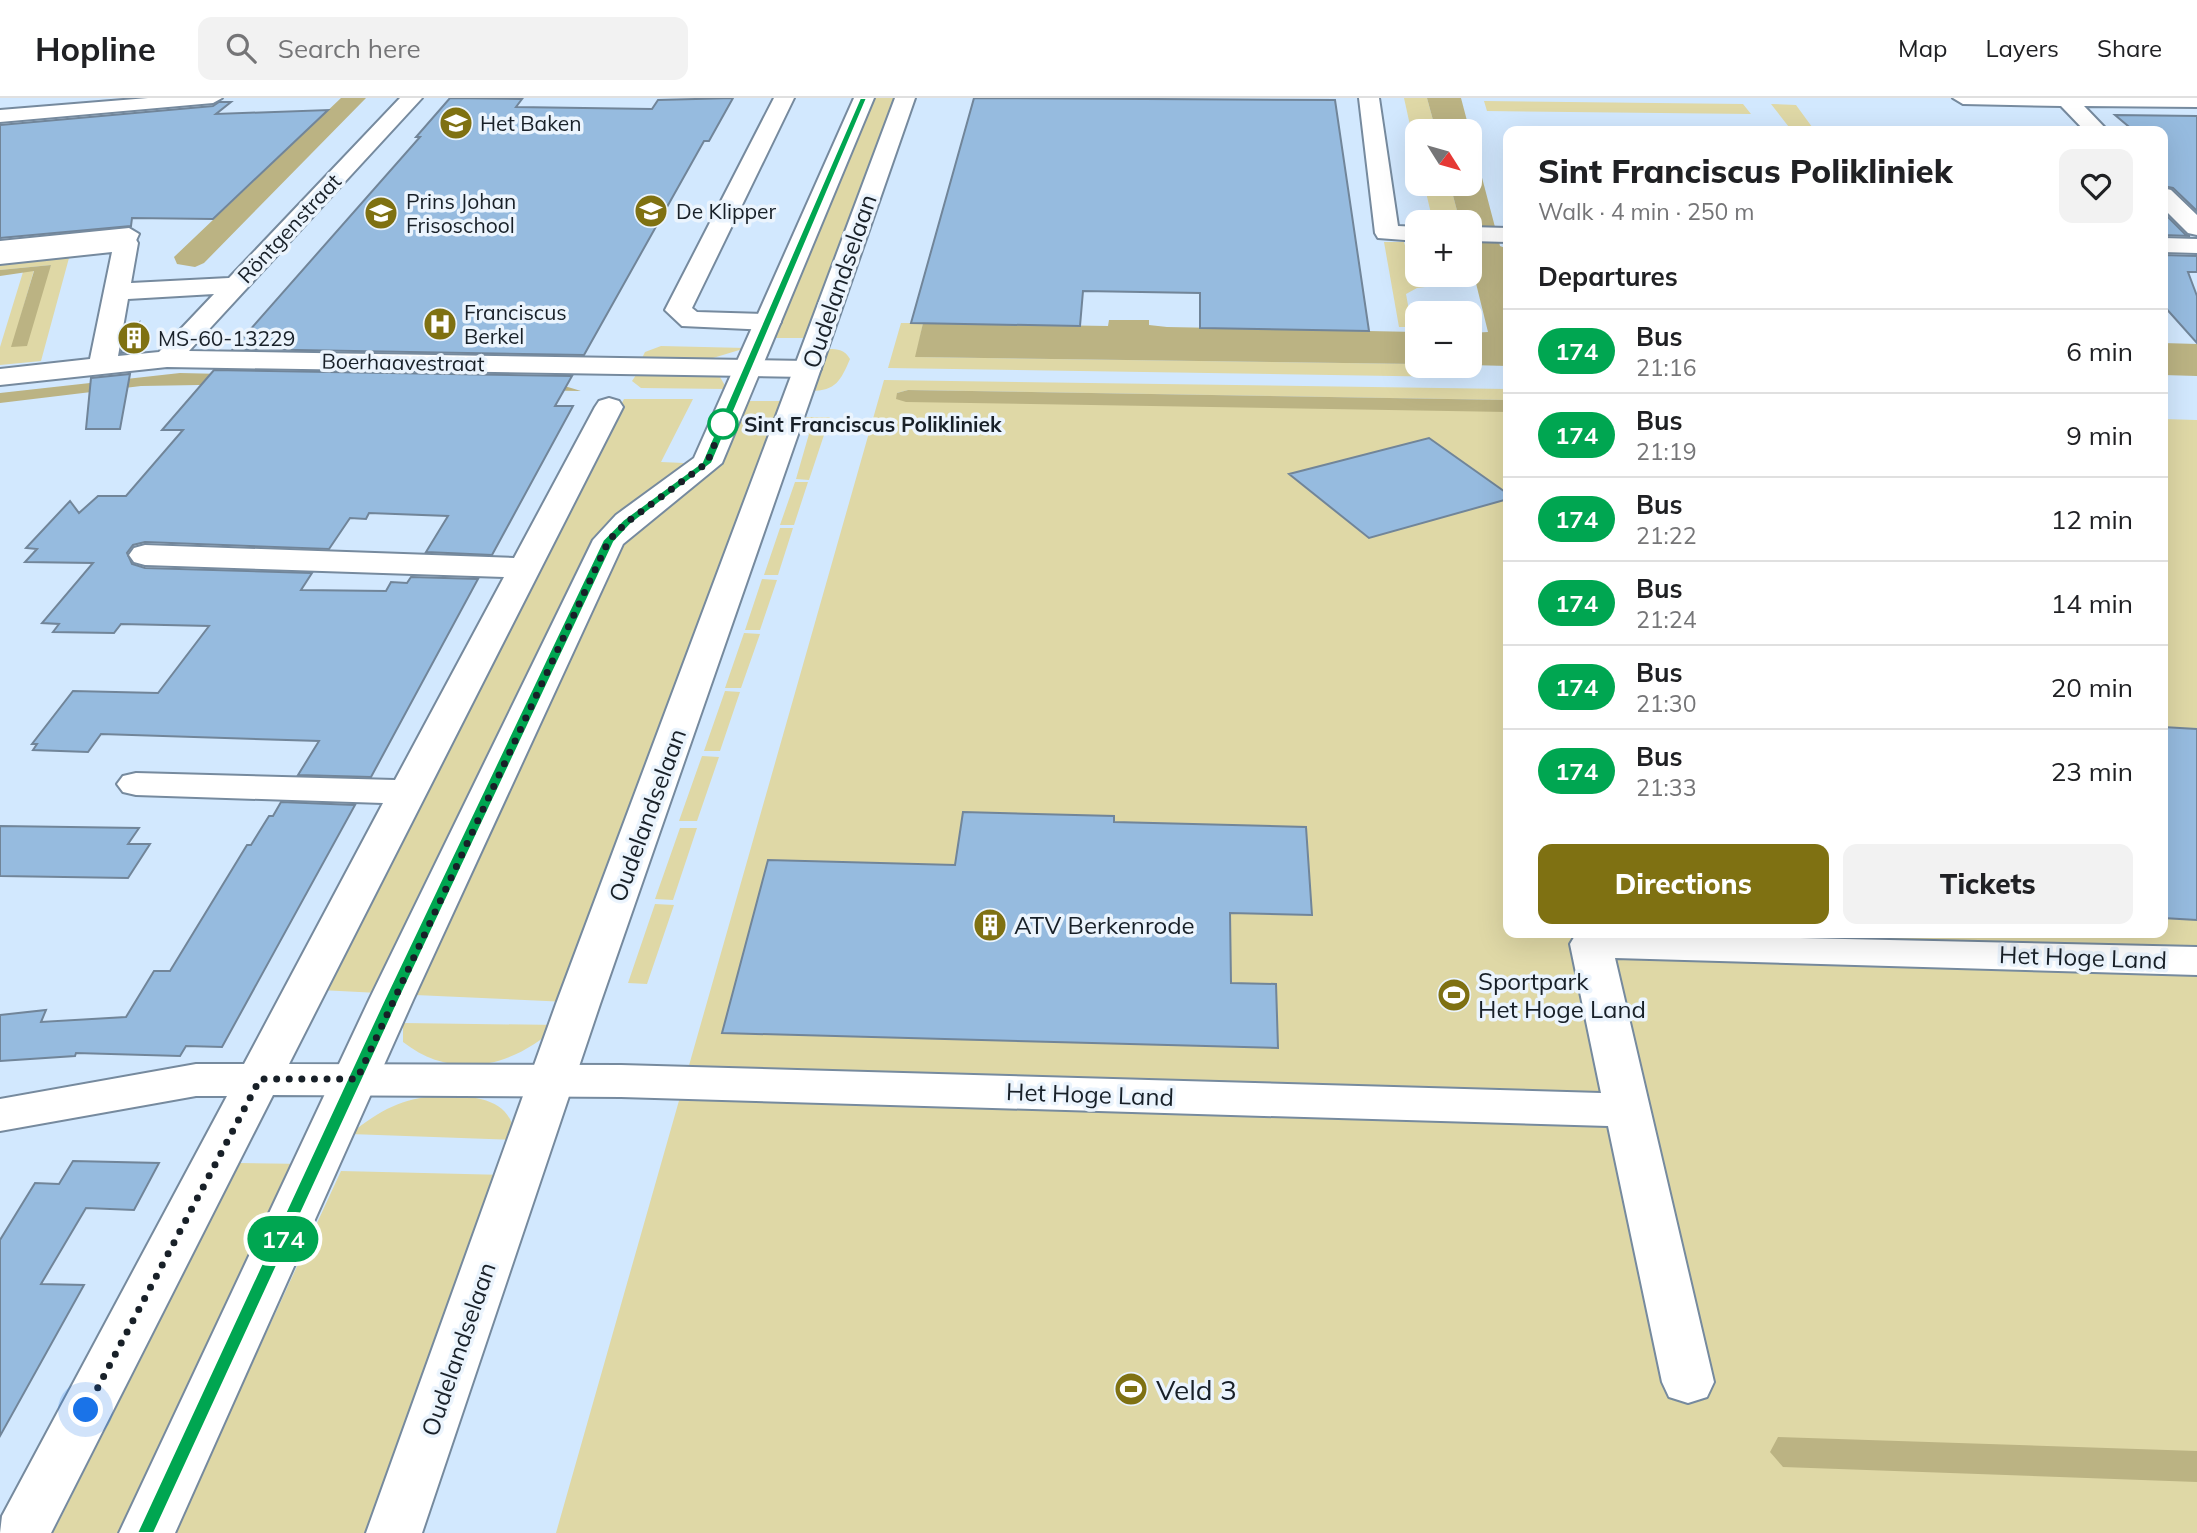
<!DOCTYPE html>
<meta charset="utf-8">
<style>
:root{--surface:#fff;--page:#f2f2f2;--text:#202124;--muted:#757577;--line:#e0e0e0;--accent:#7f7112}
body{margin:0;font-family:Mulish,sans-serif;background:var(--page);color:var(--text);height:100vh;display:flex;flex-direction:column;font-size:26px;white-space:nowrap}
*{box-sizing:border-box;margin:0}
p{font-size:23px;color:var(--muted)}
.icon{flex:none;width:38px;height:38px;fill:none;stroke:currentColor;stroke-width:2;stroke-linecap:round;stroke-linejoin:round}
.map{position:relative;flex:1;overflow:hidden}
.drawer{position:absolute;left:1503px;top:28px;width:665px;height:812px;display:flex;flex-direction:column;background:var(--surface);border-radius:14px;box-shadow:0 7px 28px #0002}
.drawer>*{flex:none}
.badge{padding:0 14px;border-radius:23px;font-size:24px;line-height:46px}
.needle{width:46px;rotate:127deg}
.fabs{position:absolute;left:1405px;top:21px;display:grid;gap:14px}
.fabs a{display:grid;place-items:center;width:77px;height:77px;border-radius:14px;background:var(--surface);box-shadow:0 7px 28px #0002;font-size:35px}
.you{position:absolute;width:35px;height:35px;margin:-18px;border:5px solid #fff;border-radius:50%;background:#1a73e8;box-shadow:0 0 0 10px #1a73e833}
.map>.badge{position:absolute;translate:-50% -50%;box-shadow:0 0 0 4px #fff}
h2{padding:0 35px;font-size:26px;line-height:63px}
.round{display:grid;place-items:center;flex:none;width:74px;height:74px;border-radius:14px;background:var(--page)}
.head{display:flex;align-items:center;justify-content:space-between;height:119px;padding:0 35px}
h1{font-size:33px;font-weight:800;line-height:52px}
.action{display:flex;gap:14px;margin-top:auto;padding:14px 35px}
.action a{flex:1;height:80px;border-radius:14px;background:var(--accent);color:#fff;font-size:28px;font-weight:800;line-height:80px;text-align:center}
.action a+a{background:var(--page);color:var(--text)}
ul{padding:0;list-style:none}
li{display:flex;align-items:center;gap:21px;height:84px;padding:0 35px;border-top:2px solid var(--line)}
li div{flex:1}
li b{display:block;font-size:26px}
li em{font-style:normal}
li .badge{min-width:77px;font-weight:700;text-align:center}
header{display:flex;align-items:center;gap:42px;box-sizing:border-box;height:98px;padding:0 35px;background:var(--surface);border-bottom:2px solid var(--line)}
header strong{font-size:33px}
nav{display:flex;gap:38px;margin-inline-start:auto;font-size:24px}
.search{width:490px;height:63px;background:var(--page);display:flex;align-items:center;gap:18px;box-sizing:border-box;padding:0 24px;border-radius:14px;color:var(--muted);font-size:26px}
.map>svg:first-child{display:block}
.green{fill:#dfd8a6}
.water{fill:#bbb383}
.building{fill:#96bbdf;stroke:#718599;stroke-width:2}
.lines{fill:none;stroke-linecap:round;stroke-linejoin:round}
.pedestrian-casing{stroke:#768a9e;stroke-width:4}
.minor-casing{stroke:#768a9e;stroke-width:4}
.tertiary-casing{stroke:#768a9e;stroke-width:4}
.pedestrian{fill:#fff;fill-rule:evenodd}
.minor{fill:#fff;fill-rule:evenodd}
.tertiary{fill:#fff;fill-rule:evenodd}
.line{fill:#00a651;stroke:#fff;stroke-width:2}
.walk{stroke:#182028;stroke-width:7;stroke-dasharray:0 12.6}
.stop-dot{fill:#fff;stroke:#00a651;stroke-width:3.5}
.labels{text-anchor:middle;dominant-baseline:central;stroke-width:7;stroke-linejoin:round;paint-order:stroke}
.far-poi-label{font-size:21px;fill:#182028;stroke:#ebf4fd;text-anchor:start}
.far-street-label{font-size:21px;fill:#182028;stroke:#ebf4fd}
.far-stop-label{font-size:21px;font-weight:bold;fill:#182028;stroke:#ebf4fd;text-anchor:start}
.street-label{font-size:24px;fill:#182028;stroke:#ebf4fd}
.poi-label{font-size:24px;fill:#182028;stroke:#ebf4fd;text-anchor:start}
.near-poi-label{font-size:28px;fill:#182028;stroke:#ebf4fd;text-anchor:start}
</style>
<header>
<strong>Hopline</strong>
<div class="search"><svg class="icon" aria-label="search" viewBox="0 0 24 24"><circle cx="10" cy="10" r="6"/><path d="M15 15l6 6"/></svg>Search here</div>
<nav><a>Map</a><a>Layers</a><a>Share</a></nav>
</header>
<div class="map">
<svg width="2197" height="1435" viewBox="0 0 2197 1435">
<rect width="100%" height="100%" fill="#d2e8fe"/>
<path class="green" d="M 871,0 L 897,0 L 810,240 L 771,240 Z
M 1404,0 L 1427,0 L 1436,33 L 1418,33 L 1417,59 Z
M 1484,3 L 1743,6 L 1751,16 L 1487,13 Z
M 1771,6 L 1796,7 L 1815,33 L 1792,33 Z
M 1424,86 L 1450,86 L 1460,124 L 1433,124 Z
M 1384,144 L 1404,144 L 1414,180 L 1433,182 L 1434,188 L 1417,190 L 1406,196 L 1412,229 L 1399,229 Z
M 64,159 L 69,160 L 41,263 L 0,267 L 0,249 L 23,174 L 34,172 L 12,249 L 51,167 L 0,172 L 0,165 Z
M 901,225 L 923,225 L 916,259 L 1417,266 L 1454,268 L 1454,279 L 888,270 Z
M 661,248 L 746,250 L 703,263 L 641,262 L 645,254 Z
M 824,251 C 835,251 844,250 850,261 C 841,282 836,293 811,293 Z
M 638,274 L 709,276 L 720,279 L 727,291 L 641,290 L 632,283 Z
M 884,282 L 1508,291 L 1508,302 L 908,292 L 897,295 L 1508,311 L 1508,835 L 2163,835 L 2163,321 L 2197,322 L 2197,1435 L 556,1435 Z
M 624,301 L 693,301 L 661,364 L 684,365 L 660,394 L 602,432 L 379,895 L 320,892 Z
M 744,303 L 790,303 L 568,904 L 415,897 L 618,447 L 657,409 Z
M 801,319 L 830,319 L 809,382 L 796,381 L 809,336 L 795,335 Z
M 795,384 L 808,384 L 794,427 L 780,427 Z
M 780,430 L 793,430 L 778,477 L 764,477 Z
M 762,481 L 777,482 L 760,532 L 745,532 Z
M 744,535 L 760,536 L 741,590 L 725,590 Z
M 725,593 L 740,594 L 720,653 L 704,653 Z
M 702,658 L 719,659 L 697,723 L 679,723 Z
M 680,730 L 697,730 L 673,802 L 655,801 Z
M 655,806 L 674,807 L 647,886 L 628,885 Z
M 403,925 L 558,927 C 513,970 453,983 403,944 Z
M 441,997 C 476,999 513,999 515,1042 L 350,1036 C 382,1011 400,1001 441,997 Z
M 240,1065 L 305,1066 L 128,1435 L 53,1435 Z
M 341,1073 L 506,1077 L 376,1435 L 174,1435 Z"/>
<path class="water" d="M 341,0 L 366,0 L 204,165 L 195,169 L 177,166 L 174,159 Z
M 1427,0 L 1461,0 L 1500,148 L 1508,151 L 1508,268 L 1470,267 L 1470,235 L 1488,234 L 1470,161 L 1470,124 L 1460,124 L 1450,86 L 1470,86 L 1470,33 L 1436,33 Z
M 51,167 L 27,248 L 11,249 L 34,173 L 0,178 L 0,172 Z
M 1109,222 L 1149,222 L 1149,227 L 1167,229 L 1417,234 L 1417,266 L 915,259 L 923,225 L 1108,228 Z
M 2163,245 L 2197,246 L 2197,278 L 2163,277 Z
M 180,275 L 548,283 L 581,293 L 199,287 L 141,288 L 0,305 L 0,295 Z
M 908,292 L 1508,302 L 1508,314 L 906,304 L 896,301 L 897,295 Z
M 1778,1339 L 2197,1353 L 2197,1384 L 1783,1369 L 1770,1354 Z"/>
<path class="building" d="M 450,0 L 522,1 L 516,9 L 652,11 L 658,2 L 733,0 L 709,43 L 704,43 L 584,257 L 233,251 L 420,39 L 416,39 Z
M 974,0 L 1335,2 L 1369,233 L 1200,230 L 1200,195 L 1083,193 L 1080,228 L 911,225 Z
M 219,4 L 231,4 L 216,16 L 328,12 L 213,121 L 132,120 L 131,128 L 0,140 L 0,27 L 213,8 Z
M 2115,17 L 2197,18 L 2197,113 L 2173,90 L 2163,88 L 2163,33 L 2134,33 Z
M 2163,114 L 2186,137 L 2190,138 L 2163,137 Z
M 2163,157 L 2197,158 L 2197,174 L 2188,174 L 2197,198 L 2197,245 L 2163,207 Z
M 139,225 L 134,254 L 121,255 L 124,241 Z
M 214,272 L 572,278 L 555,308 L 573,308 L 492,457 L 426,454 L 448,418 L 369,415 L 366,421 L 350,420 L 329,451 L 145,444 L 133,447 L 127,455 L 132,466 L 145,470 L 312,475 L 301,492 L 386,493 L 391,484 L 407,485 L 411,479 L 478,481 L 371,679 L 298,677 L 319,643 L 101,636 L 88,654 L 33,652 L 37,646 L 32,646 L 73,593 L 158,595 L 209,528 L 121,526 L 114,535 L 53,534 L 59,526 L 42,525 L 93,465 L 25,464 L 37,451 L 26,450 L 70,403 L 79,415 L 98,398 L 126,398 L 183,332 L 162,332 Z
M 130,276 L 120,331 L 86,331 L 91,280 Z
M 1429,340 L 1508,396 L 1508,401 L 1369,440 L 1289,376 Z
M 2163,629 L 2197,631 L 2197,822 L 2163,820 Z
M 281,704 L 355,707 L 222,949 L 186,948 L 180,958 L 76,955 L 75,958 L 0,963 L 0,917 L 46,912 L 41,924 L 126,919 L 154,873 L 170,873 L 247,747 L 251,747 L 269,718 L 273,718 Z
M 963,714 L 1114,718 L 1114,724 L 1306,729 L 1312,817 L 1230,815 L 1231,885 L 1276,886 L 1278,950 L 722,935 L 768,762 L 955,767 Z
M 0,728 L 139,730 L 128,746 L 150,746 L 128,780 L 0,778 Z
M 73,1063 L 159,1065 L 134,1112 L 86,1110 L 41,1186 L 84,1187 L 0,1338 L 0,1142 L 35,1085 L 59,1086 Z"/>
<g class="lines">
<defs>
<path id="pedestrian" d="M 148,0 L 222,0 L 213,5 L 0,24 L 0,12 Z
M 129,130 L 139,136 L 133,149 L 119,149 L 116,144 L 0,155 L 0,143 Z"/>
<path id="minor" d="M 400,0 L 422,0 L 189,253 L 807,263 L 817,265 L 821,271 L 817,277 L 807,279 L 167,269 L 0,287 L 0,271 L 90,261 L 112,154 L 0,166 L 0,152 L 126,138 L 135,140 L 138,145 L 131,185 L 229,180 ZM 214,196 L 159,254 L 118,258 L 128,201 Z
M 774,0 L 794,0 L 692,210 L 697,214 L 768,216 L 777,218 L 781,224 L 777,230 L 768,232 L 682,228 L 665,212 Z
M 1359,0 L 1379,0 L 1398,128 L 1418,129 L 1418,143 L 1378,140 L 1375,135 Z
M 1953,0 L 2197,0 L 2197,9 L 2084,8 L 2108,33 L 2085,33 L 2061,8 L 1963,6 Z
M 2163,90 L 2171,92 L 2197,117 L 2197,137 L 2188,135 L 2163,110 Z
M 1470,129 L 1508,130 L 1508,144 L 1470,143 Z
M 2163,140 L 2197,141 L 2197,155 L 2163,154 Z
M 609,300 L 619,303 L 623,309 L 289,966 L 621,967 L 1601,995 L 1570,846 L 1576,836 L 1582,835 L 2197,849 L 2197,877 L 1615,860 L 1714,1284 L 1707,1299 L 1688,1305 L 1669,1299 L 1662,1284 L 1608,1028 L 621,999 L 273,997 L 51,1435 L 0,1435 L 2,1418 L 227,998 L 196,998 L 0,1033 L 0,1001 L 196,966 L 244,966 L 383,705 L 136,697 L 123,694 L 117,686 L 123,678 L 136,675 L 395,682 L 504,479 L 145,467 L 134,464 L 129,457 L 134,450 L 145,447 L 514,460 L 595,309 L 599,303 Z"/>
<path id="tertiary" d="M 854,0 L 874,0 L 722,365 L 623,446 L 413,902 L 175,1435 L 119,1435 L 369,902 L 593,442 L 616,417 L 694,360 Z
M 895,0 L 915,0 L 600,906 L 422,1435 L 366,1435 L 556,906 Z"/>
</defs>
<use href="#pedestrian" class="pedestrian-casing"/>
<use href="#minor" class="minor-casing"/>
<use href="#tertiary" class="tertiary-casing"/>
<use href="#pedestrian" class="pedestrian"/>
<use href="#minor" class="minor"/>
<use href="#tertiary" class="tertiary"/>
</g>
<path class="line" d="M 860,0 L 867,0 L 712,365 L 631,426 L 614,444 L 399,902 L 154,1435 L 137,1435 L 384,902 L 603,442 L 623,422 L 702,364 Z"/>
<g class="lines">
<path class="walk" d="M 86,1312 L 260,981 L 357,981 L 609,442 L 627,424 L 707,365 L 723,326"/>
</g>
<defs>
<symbol id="school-disc" viewBox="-11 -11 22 22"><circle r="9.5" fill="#7f7112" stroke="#ebf4fd"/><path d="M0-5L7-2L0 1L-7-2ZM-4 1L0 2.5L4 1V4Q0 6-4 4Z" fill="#fff"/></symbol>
<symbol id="hospital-disc" viewBox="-11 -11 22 22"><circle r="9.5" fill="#7f7112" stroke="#ebf4fd"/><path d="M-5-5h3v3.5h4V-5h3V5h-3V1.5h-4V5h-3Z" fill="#fff"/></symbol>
<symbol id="building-disc" viewBox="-11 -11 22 22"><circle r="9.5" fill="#7f7112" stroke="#ebf4fd"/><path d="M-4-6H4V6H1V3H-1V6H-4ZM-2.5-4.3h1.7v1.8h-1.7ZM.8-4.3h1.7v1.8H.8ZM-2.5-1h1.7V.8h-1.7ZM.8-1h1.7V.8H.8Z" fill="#fff"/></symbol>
<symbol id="stadium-disc" viewBox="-11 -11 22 22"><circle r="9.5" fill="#7f7112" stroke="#ebf4fd"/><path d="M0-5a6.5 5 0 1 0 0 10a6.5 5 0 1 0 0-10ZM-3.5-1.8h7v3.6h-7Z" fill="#fff"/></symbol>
</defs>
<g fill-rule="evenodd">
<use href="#school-disc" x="437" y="6" width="38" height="38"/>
<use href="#school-disc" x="632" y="94" width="38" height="38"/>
<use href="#school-disc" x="362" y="96" width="38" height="38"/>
<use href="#hospital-disc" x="421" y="207" width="38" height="38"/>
<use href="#building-disc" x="115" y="221" width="38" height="38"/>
<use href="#building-disc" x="971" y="808" width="38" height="38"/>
<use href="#stadium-disc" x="1435" y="878" width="38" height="38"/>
<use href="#stadium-disc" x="1112" y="1272" width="38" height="38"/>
</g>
<circle class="stop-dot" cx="723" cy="326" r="14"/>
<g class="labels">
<g class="far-poi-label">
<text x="480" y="25">Het Baken</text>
<text x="406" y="103">Prins Johan<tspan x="406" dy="24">Frisoschool</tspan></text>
<text x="676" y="113">De Klipper</text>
<text x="464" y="214">Franciscus<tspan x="464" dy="24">Berkel</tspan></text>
<text x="158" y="240">MS-60-13229</text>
</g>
<g class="far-street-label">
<text transform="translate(289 130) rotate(-47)">Röntgenstraat</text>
<text transform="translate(403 264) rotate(1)">Boerhaavestraat</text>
</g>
<g class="far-stop-label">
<text x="744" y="326">Sint Franciscus Polikliniek</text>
</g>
<g class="street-label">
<text transform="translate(839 183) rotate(-71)">Oudelandselaan</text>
<text transform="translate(647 717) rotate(-70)">Oudelandselaan</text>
<text transform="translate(2083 859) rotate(2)">Het Hoge Land</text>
<text transform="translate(1090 996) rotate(2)">Het Hoge Land</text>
<text transform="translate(458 1251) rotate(-71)">Oudelandselaan</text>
</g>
<g class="poi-label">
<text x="1014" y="827">ATV Berkenrode</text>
<text x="1478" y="883">Sportpark<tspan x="1478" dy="28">Het Hoge Land</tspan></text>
</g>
<g class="near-poi-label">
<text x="1156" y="1291">Veld 3</text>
</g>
</g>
</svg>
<div class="fabs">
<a><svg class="needle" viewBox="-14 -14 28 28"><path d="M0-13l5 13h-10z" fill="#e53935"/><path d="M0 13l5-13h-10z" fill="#757577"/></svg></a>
<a>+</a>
<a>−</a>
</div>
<div class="you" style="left:86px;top:1312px"></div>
<b class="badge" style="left:283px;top:1141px;background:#00a651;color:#fff">174</b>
<section class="drawer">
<div class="head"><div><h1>Sint Franciscus Polikliniek</h1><p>Walk · 4 min · 250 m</p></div><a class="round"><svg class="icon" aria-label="heart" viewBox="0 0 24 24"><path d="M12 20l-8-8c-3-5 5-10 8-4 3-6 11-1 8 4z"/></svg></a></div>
<h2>Departures</h2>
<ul>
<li><span class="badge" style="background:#00a651;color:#fff">174</span><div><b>Bus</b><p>21:16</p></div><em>6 min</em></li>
<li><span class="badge" style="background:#00a651;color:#fff">174</span><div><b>Bus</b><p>21:19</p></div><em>9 min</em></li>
<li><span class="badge" style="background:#00a651;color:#fff">174</span><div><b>Bus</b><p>21:22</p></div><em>12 min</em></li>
<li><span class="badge" style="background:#00a651;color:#fff">174</span><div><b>Bus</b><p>21:24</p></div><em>14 min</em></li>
<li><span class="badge" style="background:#00a651;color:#fff">174</span><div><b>Bus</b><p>21:30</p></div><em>20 min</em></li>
<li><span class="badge" style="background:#00a651;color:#fff">174</span><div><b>Bus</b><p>21:33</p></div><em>23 min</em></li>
</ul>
<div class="action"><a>Directions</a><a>Tickets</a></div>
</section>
</div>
